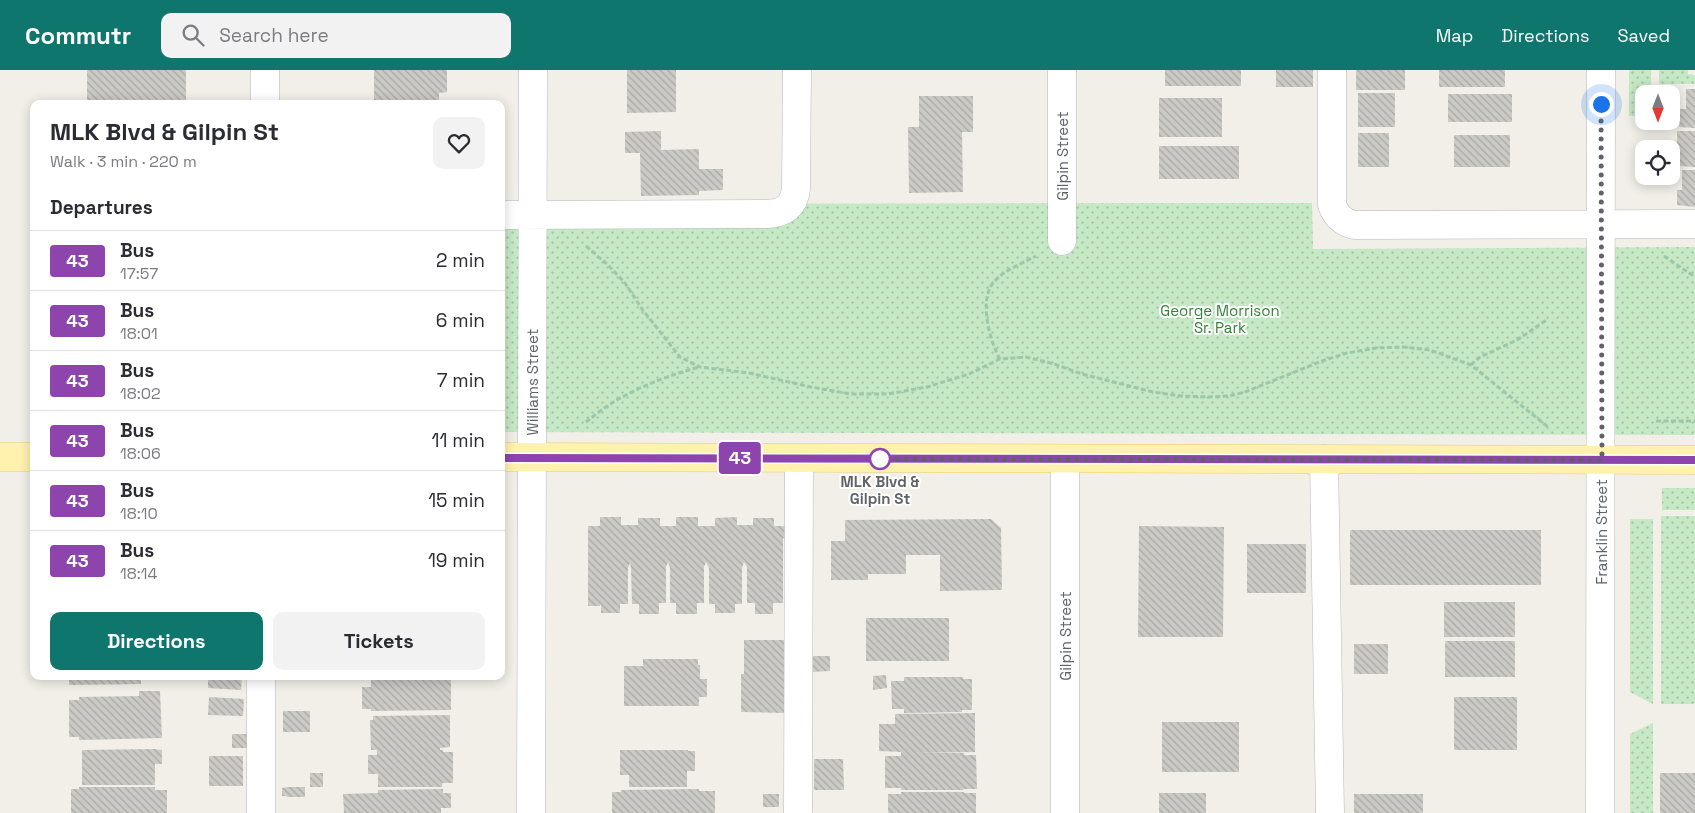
<!DOCTYPE html>
<meta charset="utf-8">
<style>
:root{--surface:#fff;--page:#f2f2f3;--text:#2b2b33;--muted:#7c7c81;--line:#e1e1e2;--accent:#0f766e}
body{margin:0;font-family:"Space Grotesk",sans-serif;background:var(--page);color:var(--text);height:100vh;display:flex;flex-direction:column;font-size:19px;white-space:nowrap}
*{box-sizing:border-box;margin:0}
p{font-size:16px;color:var(--muted)}
.icon{flex:none;width:28px;height:28px;fill:none;stroke:currentColor;stroke-width:2;stroke-linecap:round;stroke-linejoin:round}
.map{position:relative;flex:1;overflow:hidden}
.details{position:absolute;left:30px;top:30px;width:475px;height:580px;display:flex;flex-direction:column;background:var(--surface);border-radius:10px;box-shadow:0 2px 12px #0003}
.details>*{flex:none}
.badge{padding:0 10px;border-radius:4px;font-size:18px;line-height:32px}
.needle{width:32px;rotate:180deg}
.tools{position:absolute;left:1635px;top:15px;display:grid;gap:10px}
.tools a{display:grid;place-items:center;width:45px;height:45px;border-radius:10px;background:var(--surface);box-shadow:0 2px 12px #0003;font-size:25px}
.you{position:absolute;width:25px;height:25px;margin:-12px;border:4px solid #fff;border-radius:50%;background:#1a73e8;box-shadow:0 0 0 8px #1a73e833}
.map>.badge{position:absolute;translate:-50% -50%;box-shadow:0 0 0 2px #fff}
h2{padding:0 20px;font-size:19px;line-height:45px}
.round{display:grid;place-items:center;flex:none;width:52px;height:52px;border-radius:10px;background:var(--page)}
.headline{display:flex;align-items:center;justify-content:space-between;height:85px;padding:0 20px}
h1{font-size:24px;font-weight:800;line-height:38px}
.primary-button{display:flex;gap:10px;margin-top:auto;padding:10px 20px}
.primary-button a{flex:1;height:58px;border-radius:10px;background:var(--accent);color:#fff;font-size:20px;font-weight:800;line-height:58px;text-align:center}
.primary-button a+a{background:var(--page);color:var(--text)}
ul{padding:0;list-style:none}
li{display:flex;align-items:center;gap:15px;height:60px;padding:0 20px;border-top:1px solid var(--line)}
li div{flex:1}
li b{display:block;font-size:19px}
li em{font-style:normal}
li .badge{min-width:55px;font-weight:700;text-align:center}
header{display:flex;align-items:center;gap:30px;box-sizing:border-box;height:70px;padding:0 25px;background:var(--accent);color:#fff}
header strong{font-size:24px}
nav{display:flex;gap:28px;margin-inline-start:auto;font-size:18px}
.search{width:350px;height:45px;background:var(--page);display:flex;align-items:center;gap:12px;box-sizing:border-box;padding:0 18px;border-radius:10px;color:var(--muted);font-size:19px}
.map>svg:first-child{display:block}
.grass{fill:url(#grass-dots)}
.building{fill:url(#building-back-hatch)}
.lines{fill:none;stroke-linecap:round;stroke-linejoin:round}
.minor-casing{stroke:#b5b8bc;stroke-width:29}
.major-casing{stroke:#f2c960;stroke-width:29}
.path{stroke:#9cc7a9;stroke-width:3;stroke-dasharray:5 2.5;stroke-linecap:butt}
.minor{stroke:#fff;stroke-width:28}
.major{stroke:#fff2af;stroke-width:28}
.line-casing{stroke:#fff;stroke-width:11}
.line{stroke:#8e44ad;stroke-width:8}
.walk{stroke:#5f6368;stroke-width:5;stroke-dasharray:0 9}
.stop-dot{fill:#fff;stroke:#8e44ad;stroke-width:2.5}
.labels{text-anchor:middle;dominant-baseline:central;stroke-width:4;stroke-linejoin:round;paint-order:stroke}
.street-label{font-size:15px;fill:#5f6368;stroke:#fff}
.park-label{font-size:15px;fill:#348238;stroke:#fff}
.stop-label{font-size:15px;font-weight:bold;fill:#5f6368;stroke:#fff}
</style>
<header>
<strong>Commutr</strong>
<div class="search"><svg class="icon" aria-label="search" viewBox="0 0 24 24"><circle cx="10" cy="10" r="6"/><path d="M15 15l6 6"/></svg>Search here</div>
<nav><a>Map</a><a>Directions</a><a>Saved</a></nav>
</header>
<div class="map">
<svg width="1695" height="743" viewBox="0 0 1695 743">
<defs>
<pattern id="grass-dots" width="8" height="8" patternUnits="userSpaceOnUse" patternTransform="scale(1.25)"><rect width="8" height="8" fill="#c5e8c5"/><path d="M2 2h.1M6 6h.1" fill="none" stroke="#a3c0a4" stroke-width="1.8" stroke-linecap="round"/></pattern>
<pattern id="building-back-hatch" width="6" height="6" patternUnits="userSpaceOnUse" patternTransform="scale(1.25)"><rect width="6" height="6" fill="#cccac5"/><path d="M-1 5l2 2M0 0l6 6M5-1l2 2" fill="none" stroke="#a9a8a4"/></pattern>
</defs>
<rect width="100%" height="100%" fill="#f1efe8"/>
<path class="grass" d="M 1629,0 L 1651,0 L 1651,24 L 1644,24 L 1644,46 L 1629,46 Z
M 1659,0 L 1688,0 L 1688,4 L 1695,5 L 1695,14 L 1659,14 Z
M 1312,133 L 1313,179 L 1695,177 L 1695,365 L 501,362 L 501,134 Z
M 1662,418 L 1695,418 L 1695,440 L 1662,440 Z
M 1661,446 L 1695,446 L 1695,634 L 1661,634 Z
M 1630,449 L 1653,449 L 1653,634 L 1630,622 Z
M 1653,653 L 1653,743 L 1630,743 L 1630,664 Z"/>
<path class="building" d="M 87,0 L 186,0 L 186,34 L 87,34 Z
M 374,0 L 447,0 L 447,22 L 439,23 L 439,34 L 386,34 L 385,31 L 374,31 Z
M 627,0 L 676,0 L 676,42 L 627,43 Z
M 1165,0 L 1241,0 L 1241,16 L 1165,16 Z
M 1276,0 L 1313,0 L 1313,17 L 1276,17 Z
M 1356,0 L 1405,0 L 1405,20 L 1356,20 Z
M 1439,0 L 1505,0 L 1505,17 L 1439,17 Z
M 1686,19 L 1695,19 L 1695,58 L 1679,57 L 1679,39 L 1686,39 Z
M 1358,23 L 1395,23 L 1395,57 L 1358,57 Z
M 1448,24 L 1512,24 L 1512,52 L 1448,52 Z
M 919,26 L 973,26 L 973,62 L 962,62 L 963,122 L 909,123 L 908,57 L 919,57 Z
M 1159,28 L 1222,28 L 1222,67 L 1159,67 Z
M 661,61 L 661,80 L 699,79 L 699,99 L 723,99 L 723,120 L 699,121 L 699,125 L 641,126 L 640,83 L 625,83 L 625,62 Z
M 1677,61 L 1695,61 L 1695,97 L 1677,96 Z
M 1358,63 L 1389,63 L 1389,97 L 1358,97 Z
M 1454,65 L 1510,65 L 1510,97 L 1454,97 Z
M 1159,76 L 1239,76 L 1239,109 L 1159,109 Z
M 1682,100 L 1695,100 L 1695,137 L 1677,135 L 1677,120 L 1682,120 Z
M 600,447 L 621,447 L 621,455 L 638,455 L 638,448 L 660,448 L 660,456 L 676,456 L 676,447 L 698,447 L 698,456 L 715,456 L 715,448 L 737,447 L 737,455 L 753,455 L 753,448 L 774,448 L 774,456 L 785,456 L 786,468 L 783,468 L 783,533 L 773,533 L 773,544 L 755,544 L 755,533 L 747,533 L 747,497 L 744,492 L 742,498 L 742,534 L 735,534 L 735,543 L 715,543 L 715,534 L 709,534 L 709,498 L 706,492 L 704,497 L 704,533 L 697,533 L 697,544 L 676,544 L 676,533 L 670,533 L 670,498 L 668,492 L 666,497 L 666,533 L 659,533 L 659,544 L 639,544 L 639,534 L 632,534 L 631,498 L 630,493 L 628,498 L 628,534 L 620,534 L 620,543 L 601,543 L 601,534 L 600,536 L 588,536 L 588,456 L 600,456 Z
M 991,449 L 1001,458 L 1002,520 L 940,521 L 940,485 L 906,485 L 906,504 L 868,504 L 868,510 L 831,510 L 831,471 L 845,471 L 845,450 Z
M 1139,456 L 1224,457 L 1223,567 L 1138,567 Z
M 1350,460 L 1541,460 L 1541,515 L 1350,515 Z
M 1247,474 L 1306,474 L 1306,523 L 1247,523 Z
M 1444,532 L 1515,532 L 1515,567 L 1444,567 Z
M 866,548 L 949,548 L 949,591 L 866,591 Z
M 744,570 L 786,570 L 785,643 L 741,642 L 741,604 L 744,604 Z
M 1445,571 L 1515,571 L 1515,607 L 1445,607 Z
M 1354,574 L 1388,574 L 1388,604 L 1354,604 Z
M 811,586 L 830,586 L 830,601 L 811,602 Z
M 643,589 L 698,589 L 698,595 L 700,595 L 700,609 L 707,609 L 707,627 L 699,627 L 699,636 L 624,636 L 624,596 L 643,596 Z
M 886,605 L 887,618 L 873,620 L 873,606 Z
M 69,606 L 154,606 L 154,609 L 141,609 L 141,614 L 69,615 Z
M 208,606 L 242,606 L 241,620 L 208,618 Z
M 371,606 L 451,607 L 451,640 L 371,641 L 371,639 L 362,639 L 362,617 L 371,617 Z
M 904,607 L 963,607 L 963,609 L 972,609 L 972,640 L 962,640 L 962,642 L 904,643 L 904,639 L 892,639 L 891,611 L 904,611 Z
M 139,621 L 160,621 L 162,668 L 79,670 L 79,667 L 69,667 L 69,630 L 79,630 L 79,627 L 139,626 Z
M 209,627 L 244,629 L 243,646 L 208,645 Z
M 1454,627 L 1517,627 L 1517,680 L 1454,680 Z
M 283,641 L 310,641 L 310,662 L 283,662 Z
M 975,643 L 975,682 L 916,683 L 964,683 L 964,685 L 976,685 L 977,719 L 963,719 L 963,720 L 901,720 L 901,718 L 885,718 L 885,686 L 901,686 L 901,682 L 879,681 L 879,654 L 895,654 L 895,644 Z
M 450,645 L 450,677 L 440,678 L 440,680 L 443,680 L 443,682 L 453,682 L 453,713 L 442,713 L 442,717 L 378,717 L 378,704 L 368,704 L 368,685 L 377,685 L 377,680 L 371,680 L 370,650 L 373,650 L 373,646 Z
M 1162,652 L 1239,652 L 1239,702 L 1162,702 Z
M 232,664 L 247,664 L 247,678 L 232,678 Z
M 154,679 L 162,680 L 162,694 L 155,694 L 155,715 L 82,715 L 82,680 Z
M 620,680 L 688,680 L 688,681 L 695,681 L 695,701 L 687,701 L 687,717 L 629,717 L 629,705 L 620,705 Z
M 209,686 L 243,686 L 243,716 L 209,716 Z
M 814,689 L 843,689 L 844,720 L 814,720 Z
M 310,703 L 323,703 L 323,717 L 310,717 Z
M 1660,703 L 1695,703 L 1695,743 L 1660,743 Z
M 79,717 L 155,717 L 155,720 L 167,720 L 167,743 L 71,743 L 71,719 L 79,719 Z
M 288,717 L 305,717 L 305,727 L 287,727 L 287,726 L 282,726 L 282,718 Z
M 443,719 L 443,723 L 451,723 L 451,738 L 441,738 L 441,743 L 344,743 L 343,724 L 378,723 L 378,720 Z
M 699,719 L 699,721 L 715,721 L 715,743 L 612,743 L 612,722 L 621,722 L 621,720 Z
M 901,722 L 964,722 L 964,723 L 976,723 L 976,743 L 888,743 L 888,724 L 901,724 Z
M 1159,723 L 1206,723 L 1206,743 L 1159,743 Z
M 763,724 L 779,724 L 779,737 L 763,737 Z
M 1354,724 L 1423,724 L 1423,743 L 1354,743 Z"/>
<g class="lines">
<defs>
<path id="minor" d="M 265,0 L 265,34
M 1062,0 L 1062,171
M 1332,0 L 1332,135 C 1336,146 1342,152 1354,155 L 1695,154
M 501,145 L 768,144 C 784,143 794,136 796,119 L 797,0
M 1324,389 L 1330,743
M 261,606 L 261,743
M 531,743 L 533,0
M 798,743 L 799,389
M 1065,743 L 1065,389
M 1600,743 L 1601,0"/>
<path id="major" d="M 0,387 L 34,387
M 501,387 L 1695,390"/>
</defs>
<use href="#minor" class="minor-casing"/>
<use href="#major" class="major-casing"/>
<path class="path" d="M 586,176 L 608,195 L 625,213 L 642,239 L 680,287 L 700,297 L 749,303 L 811,317 L 851,324 L 888,324 L 927,317 L 969,304 L 1000,289 L 1026,287 L 1054,294 L 1082,304 L 1153,322 L 1181,326 L 1210,327 L 1229,326 L 1245,322 L 1322,291 L 1347,283 L 1376,278 L 1404,277 L 1430,280 L 1471,295 L 1548,357
M 1664,186 L 1695,207
M 1000,289 C 990,272 978,229 994,212 C 1004,200 1023,193 1036,186
M 1471,295 L 1480,287 L 1517,270 L 1548,249
M 1656,351 L 1695,351
M 586,352 C 595,345 605,337 615,331 C 641,316 670,305 699,297"/>
<use href="#minor" class="minor"/>
<use href="#major" class="major"/>
</g>
<g class="lines">
<defs>
<path id="line" d="M 501,388 L 1695,390"/>
</defs>
<use href="#line" class="line-casing"/>
<use href="#line" class="line"/>
<path class="walk" d="M 880,389 L 875,389 L 1602,390 L 1601,34"/>
</g>
<circle class="stop-dot" cx="880" cy="389" r="10"/>
<g class="labels">
<g class="street-label">
<text transform="translate(1062 86) rotate(-90)">Gilpin Street</text>
<text transform="translate(532 312) rotate(-90)">Williams Street</text>
<text transform="translate(1601 462) rotate(-90)">Franklin Street</text>
<text transform="translate(1065 566) rotate(-90)">Gilpin Street</text>
</g>
<g class="park-label">
<text x="1220" y="240">George Morrison<tspan x="1220" dy="17">Sr. Park</tspan></text>
</g>
<g class="stop-label">
<text x="880" y="411">MLK Blvd &amp;<tspan x="880" dy="17">Gilpin St</tspan></text>
</g>
</g>
</svg>
<div class="tools">
<a><svg class="needle" viewBox="-14 -14 28 28"><path d="M0-13l5 13h-10z" fill="#e53935"/><path d="M0 13l5-13h-10z" fill="#7c7c81"/></svg></a>
<a><svg class="icon" aria-label="locate" viewBox="0 0 24 24"><circle cx="12" cy="12" r="6"/><path d="M12 2v4M12 18v4M2 12h4M18 12h4"/></svg></a>
</div>
<div class="you" style="left:1601px;top:34px"></div>
<b class="badge" style="left:740px;top:388px;background:#8e44ad;color:#fff">43</b>
<section class="details">
<div class="headline"><div><h1>MLK Blvd &amp; Gilpin St</h1><p>Walk · 3 min · 220 m</p></div><a class="round"><svg class="icon" aria-label="heart" viewBox="0 0 24 24"><path d="M12 20l-8-8c-3-5 5-10 8-4 3-6 11-1 8 4z"/></svg></a></div>
<h2>Departures</h2>
<ul>
<li><span class="badge" style="background:#8e44ad;color:#fff">43</span><div><b>Bus</b><p>17:57</p></div><em>2 min</em></li>
<li><span class="badge" style="background:#8e44ad;color:#fff">43</span><div><b>Bus</b><p>18:01</p></div><em>6 min</em></li>
<li><span class="badge" style="background:#8e44ad;color:#fff">43</span><div><b>Bus</b><p>18:02</p></div><em>7 min</em></li>
<li><span class="badge" style="background:#8e44ad;color:#fff">43</span><div><b>Bus</b><p>18:06</p></div><em>11 min</em></li>
<li><span class="badge" style="background:#8e44ad;color:#fff">43</span><div><b>Bus</b><p>18:10</p></div><em>15 min</em></li>
<li><span class="badge" style="background:#8e44ad;color:#fff">43</span><div><b>Bus</b><p>18:14</p></div><em>19 min</em></li>
</ul>
<div class="primary-button"><a>Directions</a><a>Tickets</a></div>
</section>
</div>
